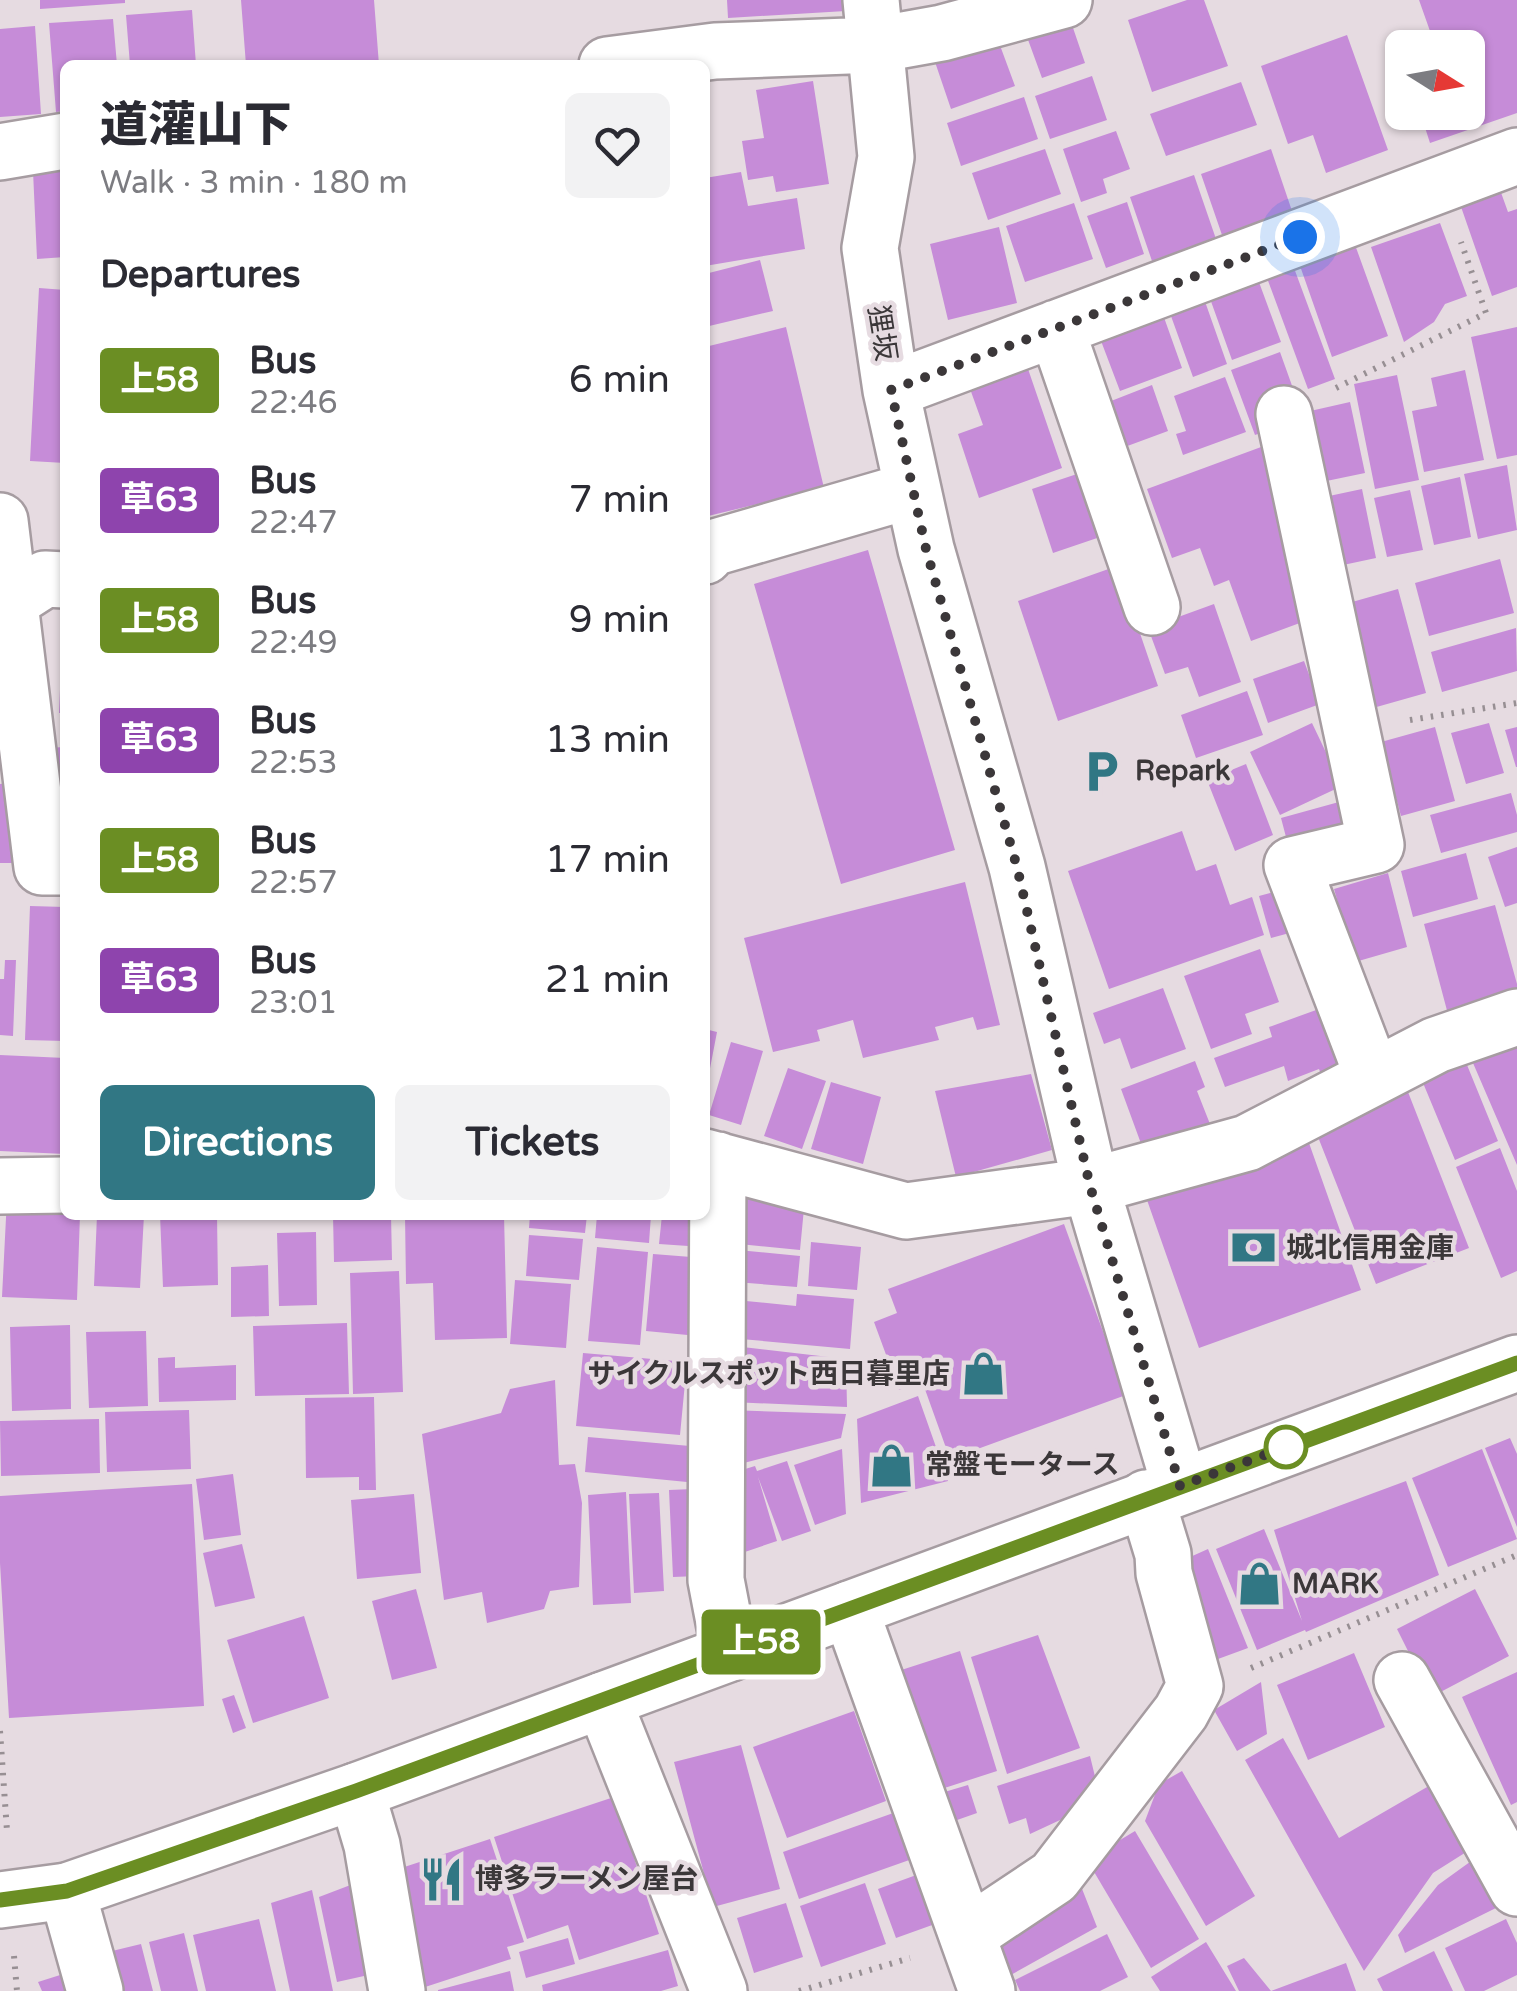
<!DOCTYPE html>
<meta charset="utf-8">
<style>
:root{--surface:#fff;--page:#f2f2f3;--text:#2b2b33;--muted:#7c7c81;--accent:#317784}
body{margin:0;font-family:"Varela Round","Noto Sans JP",sans-serif;background:var(--page);color:var(--text);height:100vh;display:flex;flex-direction:column;font-size:38px;white-space:nowrap}
*{box-sizing:border-box;margin:0}
p{font-size:32px;color:var(--muted)}
.icon{flex:none;width:55px;height:55px;fill:none;stroke:currentColor;stroke-width:2;stroke-linecap:round;stroke-linejoin:round}
.map{position:relative;flex:1;overflow:hidden}
.details{position:absolute;left:60px;top:60px;width:650px;height:1160px;display:flex;flex-direction:column;background:var(--surface);border-radius:15px;box-shadow:0 2px 8px #0004}
.details>*{flex:none}
.badge{padding:0 20px;border-radius:8px;font-size:35px;line-height:65px}
.needle{width:65px;rotate:101deg}
.tools{position:absolute;left:1385px;top:30px;display:grid;gap:20px}
.tools a{display:grid;place-items:center;width:100px;height:100px;border-radius:15px;background:var(--surface);box-shadow:0 2px 8px #0004;font-size:50px}
.you{position:absolute;width:50px;height:50px;margin:-25px;border:8px solid #fff;border-radius:50%;background:#1a73e8;box-shadow:0 0 0 15px #1a73e833}
.map>.badge{position:absolute;translate:-50% -50%;box-shadow:0 0 0 5px #fff}
h2{padding:0 40px;font-size:38px;line-height:90px}
.round{display:grid;place-items:center;flex:none;width:105px;height:105px;border-radius:15px;background:var(--page)}
.headline{display:flex;align-items:center;justify-content:space-between;height:170px;padding:0 40px}
h1{font-size:48px;font-weight:800;line-height:75px}
.cta{display:flex;gap:20px;margin-top:auto;padding:20px 40px}
.cta a{flex:1;height:115px;border-radius:15px;background:var(--accent);color:#fff;font-size:40px;font-weight:800;line-height:115px;text-align:center}
.cta a+a{background:var(--page);color:var(--text)}
ul{padding:0;list-style:none}
li{display:flex;align-items:center;gap:30px;height:120px;padding:0 40px}
li div{flex:1}
li b{display:block;font-size:38px}
li em{font-style:normal}
li .badge{min-width:110px;font-weight:700;text-align:center}
.map>svg:first-child{display:block}
.building{fill:#c68cd8}
.lines{fill:none;stroke-linecap:round;stroke-linejoin:round}
.minor-casing{stroke:#a69ca1;stroke-width:60}
.major-casing{stroke:#a69ca1;stroke-width:60}
.path{stroke:#978f93;stroke-width:6;stroke-dasharray:2.5 8;stroke-linecap:butt}
.minor{stroke:#fff;stroke-width:55}
.major{stroke:#fff;stroke-width:55}
.line-casing{stroke:#fff;stroke-width:22}
.line{stroke:#6b8e23;stroke-width:15}
.walk{stroke:#3b3739;stroke-width:10;stroke-dasharray:0 18}
.stop-dot{fill:#fff;stroke:#6b8e23;stroke-width:5}
.labels{text-anchor:middle;dominant-baseline:central;stroke-width:9;stroke-linejoin:round;paint-order:stroke}
.street-label{font-size:28px;fill:#3b3739;stroke:#e6dbe1}
.poi-label{font-size:28px;font-weight:bold;fill:#3b3739;stroke:#e6dbe1;text-anchor:start}
</style>
<div class="map">
<svg width="1517" height="1991" viewBox="0 0 1517 1991">
<rect width="100%" height="100%" fill="#e6dbe1"/>
<path class="building" d="M 40,0 L 125,0 L 125,3 L 40,9 Z
M 241,0 L 374,0 L 379,65 L 246,65 Z
M 727,0 L 845,0 L 846,11 L 728,18 Z
M 1187,0 L 1204,0 L 1228,66 L 1152,92 L 1128,20 Z
M 1419,0 L 1517,0 L 1517,113 L 1430,143 L 1420,112 L 1468,112 L 1468,48 L 1436,48 Z
M 192,10 L 196,65 L 130,65 L 126,15 Z
M 113,19 L 117,65 L 65,65 L 65,111 L 56,112 L 49,23 Z
M 1071,22 L 1085,63 L 1042,78 L 1027,37 Z
M 35,26 L 41,114 L 0,117 L 0,29 Z
M 1347,35 L 1388,150 L 1326,173 L 1313,135 L 1288,144 L 1261,66 Z
M 998,40 L 1015,86 L 951,109 L 935,62 Z
M 1092,76 L 1107,120 L 1050,139 L 1035,96 Z
M 813,81 L 829,184 L 776,192 L 773,176 L 748,180 L 742,141 L 764,138 L 756,90 Z
M 1241,82 L 1257,125 L 1166,156 L 1150,114 Z
M 1024,97 L 1038,139 L 961,166 L 947,123 Z
M 1116,131 L 1130,169 L 1103,179 L 1107,193 L 1081,202 L 1063,149 Z
M 1045,149 L 1061,194 L 988,220 L 972,173 Z
M 1271,149 L 1292,211 L 1222,235 L 1201,174 Z
M 65,169 L 65,257 L 37,259 L 33,171 Z
M 741,172 L 748,206 L 797,198 L 805,249 L 705,266 L 705,178 Z
M 1194,175 L 1216,239 L 1152,261 L 1130,197 Z
M 1499,187 L 1508,212 L 1517,209 L 1517,287 L 1492,296 L 1459,201 Z
M 1127,202 L 1144,254 L 1106,268 L 1087,216 Z
M 1074,203 L 1093,259 L 1025,282 L 1006,226 Z
M 1440,223 L 1467,296 L 1445,304 L 1434,322 L 1404,342 L 1371,247 Z
M 999,227 L 1017,303 L 948,320 L 930,244 Z
M 1354,242 L 1388,336 L 1332,357 L 1299,263 Z
M 760,260 L 773,311 L 705,327 L 705,274 Z
M 1294,268 L 1335,379 L 1308,389 L 1267,278 Z
M 1256,274 L 1281,342 L 1232,360 L 1208,293 Z
M 39,288 L 65,290 L 65,463 L 30,461 Z
M 1202,293 L 1227,364 L 1193,377 L 1167,305 Z
M 1161,309 L 1182,368 L 1120,391 L 1098,333 Z
M 786,327 L 824,488 L 708,516 L 705,502 L 705,347 Z
M 1517,327 L 1517,455 L 1497,459 L 1471,337 Z
M 1280,352 L 1295,394 L 1272,429 L 1255,435 L 1231,370 Z
M 1027,366 L 1062,468 L 979,498 L 958,434 L 983,425 L 969,386 Z
M 1465,370 L 1484,460 L 1424,472 L 1412,411 L 1437,406 L 1431,378 Z
M 1397,375 L 1419,480 L 1375,489 L 1354,384 Z
M 1225,377 L 1246,432 L 1183,455 L 1176,434 L 1186,431 L 1174,396 Z
M 1152,385 L 1168,431 L 1122,448 L 1106,403 Z
M 1350,402 L 1365,473 L 1312,484 L 1297,414 Z
M 1272,443 L 1316,617 L 1251,641 L 1229,580 L 1214,586 L 1200,548 L 1172,558 L 1147,489 Z
M 1507,465 L 1517,530 L 1478,539 L 1464,474 Z
M 1083,472 L 1106,535 L 1053,553 L 1032,489 Z
M 1460,477 L 1471,537 L 1434,545 L 1421,486 Z
M 1362,489 L 1376,558 L 1329,568 L 1315,499 Z
M 1410,490 L 1423,550 L 1387,557 L 1374,498 Z
M 868,550 L 955,850 L 841,884 L 754,584 Z
M 1500,559 L 1514,613 L 1429,636 L 1415,583 Z
M 1117,566 L 1158,686 L 1058,721 L 1018,601 Z
M 1398,589 L 1426,693 L 1373,708 L 1345,604 Z
M 1214,604 L 1241,682 L 1199,697 L 1188,667 L 1165,674 L 1148,628 Z
M 1516,628 L 1517,671 L 1442,692 L 1431,652 Z
M 62,642 L 65,642 L 65,713 L 59,713 Z
M 1304,661 L 1320,704 L 1268,723 L 1253,679 Z
M 1247,691 L 1263,735 L 1196,758 L 1181,715 Z
M 1312,723 L 1342,786 L 1280,815 L 1250,752 Z
M 1489,723 L 1504,773 L 1466,784 L 1451,733 Z
M 1435,727 L 1455,801 L 1401,816 L 1381,742 Z
M 1517,727 L 1517,767 L 1516,767 L 1505,730 Z
M 65,747 L 65,814 L 50,815 L 46,748 Z
M 1246,764 L 1273,835 L 1235,851 L 1207,780 Z
M 8,783 L 12,863 L 0,863 L 0,784 Z
M 1511,793 L 1517,815 L 1517,832 L 1441,853 L 1430,815 Z
M 1357,797 L 1368,835 L 1291,856 L 1281,818 Z
M 1182,831 L 1196,871 L 1216,864 L 1230,905 L 1252,897 L 1264,935 L 1109,989 L 1068,871 Z
M 1517,847 L 1517,903 L 1505,907 L 1488,857 Z
M 1466,853 L 1478,899 L 1413,917 L 1401,871 Z
M 1388,873 L 1407,947 L 1355,962 L 1334,889 Z
M 965,882 L 1000,1025 L 977,1030 L 973,1017 L 935,1027 L 939,1040 L 863,1058 L 853,1020 L 817,1030 L 820,1041 L 773,1052 L 744,938 Z
M 1296,886 L 1308,928 L 1271,938 L 1259,896 Z
M 1495,905 L 1517,984 L 1517,999 L 1449,1018 L 1424,924 Z
M 30,906 L 65,907 L 65,1041 L 25,1040 Z
M 1260,949 L 1279,1002 L 1245,1014 L 1252,1034 L 1211,1049 L 1184,976 Z
M 5,960 L 16,960 L 13,1036 L 0,1035 L 0,979 L 4,979 Z
M 1163,988 L 1186,1049 L 1131,1069 L 1120,1038 L 1104,1044 L 1093,1013 Z
M 1330,1005 L 1353,1065 L 1322,1077 L 1319,1069 L 1288,1081 L 1284,1066 L 1225,1087 L 1214,1058 L 1272,1037 L 1269,1027 Z
M 705,1029 L 717,1032 L 707,1084 L 705,1083 Z
M 731,1042 L 763,1051 L 741,1125 L 709,1115 Z
M 1517,1044 L 1517,1165 L 1473,1063 Z
M 0,1055 L 65,1058 L 65,1154 L 0,1151 Z
M 1465,1060 L 1498,1141 L 1455,1160 L 1421,1078 Z
M 1195,1061 L 1205,1087 L 1197,1091 L 1210,1124 L 1143,1149 L 1121,1089 Z
M 788,1068 L 826,1081 L 802,1149 L 764,1136 Z
M 1031,1074 L 1052,1150 L 956,1177 L 935,1091 Z
M 831,1082 L 881,1097 L 863,1164 L 811,1149 Z
M 1408,1092 L 1469,1248 L 1376,1284 L 1318,1137 L 1338,1129 L 1337,1125 L 1367,1113 L 1365,1109 Z
M 1309,1143 L 1361,1290 L 1199,1348 L 1147,1200 Z
M 1500,1148 L 1517,1191 L 1517,1271 L 1501,1278 L 1456,1167 Z
M 743,1193 L 805,1198 L 800,1250 L 739,1244 Z
M 7,1198 L 65,1201 L 65,1215 L 80,1215 L 77,1300 L 2,1297 Z
M 97,1215 L 144,1215 L 140,1288 L 94,1286 Z
M 160,1215 L 217,1215 L 218,1285 L 163,1287 Z
M 333,1215 L 391,1215 L 392,1260 L 334,1262 Z
M 405,1215 L 504,1215 L 507,1338 L 435,1340 L 433,1283 L 406,1284 Z
M 530,1215 L 587,1215 L 585,1233 L 529,1228 Z
M 597,1215 L 651,1215 L 649,1243 L 595,1238 Z
M 662,1215 L 706,1215 L 703,1247 L 659,1244 Z
M 1064,1224 L 1126,1395 L 950,1459 L 922,1381 L 899,1390 L 874,1322 L 897,1313 L 888,1289 Z
M 316,1232 L 317,1305 L 279,1306 L 277,1233 Z
M 529,1235 L 583,1239 L 579,1280 L 526,1276 Z
M 811,1242 L 861,1247 L 857,1290 L 808,1286 Z
M 597,1247 L 648,1252 L 640,1345 L 588,1341 Z
M 738,1250 L 800,1256 L 797,1287 L 735,1282 Z
M 653,1254 L 704,1258 L 698,1336 L 646,1331 Z
M 268,1265 L 269,1316 L 231,1317 L 231,1267 Z
M 399,1271 L 403,1392 L 353,1394 L 350,1273 Z
M 515,1280 L 571,1284 L 566,1348 L 510,1344 Z
M 797,1294 L 854,1299 L 850,1349 L 741,1339 L 746,1301 L 796,1306 Z
M 347,1323 L 349,1394 L 255,1396 L 253,1326 Z
M 70,1325 L 71,1409 L 12,1411 L 10,1327 Z
M 146,1331 L 148,1406 L 89,1408 L 86,1332 Z
M 734,1346 L 846,1359 L 847,1407 L 731,1402 Z
M 583,1353 L 687,1362 L 680,1435 L 576,1426 Z
M 175,1357 L 175,1368 L 236,1365 L 236,1400 L 159,1402 L 158,1358 Z
M 555,1380 L 559,1465 L 575,1464 L 582,1503 L 579,1587 L 550,1591 L 544,1609 L 487,1623 L 482,1592 L 444,1600 L 422,1434 L 501,1413 L 510,1389 Z
M 918,1396 L 948,1481 L 861,1503 L 857,1419 Z
M 374,1397 L 376,1490 L 359,1490 L 359,1477 L 306,1478 L 305,1398 Z
M 189,1410 L 191,1469 L 107,1472 L 105,1412 Z
M 729,1410 L 846,1414 L 841,1438 L 736,1465 Z
M 99,1419 L 100,1473 L 1,1476 L 0,1421 Z
M 588,1437 L 690,1446 L 687,1482 L 585,1472 Z
M 1510,1438 L 1517,1454 L 1517,1527 L 1485,1448 Z
M 842,1449 L 846,1514 L 815,1525 L 794,1465 Z
M 1482,1449 L 1517,1539 L 1448,1567 L 1412,1478 Z
M 787,1461 L 811,1531 L 782,1541 L 758,1477 L 777,1541 L 733,1556 L 729,1474 L 755,1466 L 757,1471 Z
M 233,1474 L 241,1535 L 204,1540 L 196,1479 Z
M 1406,1481 L 1439,1575 L 1306,1632 L 1305,1630 L 1257,1650 L 1216,1549 L 1264,1529 L 1302,1621 L 1274,1530 Z
M 192,1484 L 204,1706 L 9,1718 L 0,1563 L 0,1496 Z
M 693,1489 L 698,1576 L 673,1577 L 669,1490 Z
M 626,1492 L 631,1603 L 593,1605 L 588,1495 Z
M 659,1493 L 664,1591 L 634,1593 L 629,1494 Z
M 414,1494 L 421,1573 L 357,1579 L 351,1500 Z
M 242,1544 L 255,1598 L 215,1607 L 203,1553 Z
M 1208,1549 L 1248,1648 L 1218,1659 L 1179,1562 Z
M 416,1589 L 437,1668 L 392,1680 L 372,1601 Z
M 1475,1589 L 1509,1656 L 1431,1697 L 1397,1629 Z
M 304,1616 L 329,1698 L 253,1723 L 227,1640 Z
M 1038,1635 L 1080,1748 L 1007,1774 L 971,1657 Z
M 960,1651 L 997,1771 L 926,1794 L 889,1674 Z
M 1354,1653 L 1385,1727 L 1308,1760 L 1277,1685 Z
M 1517,1672 L 1517,1802 L 1511,1805 L 1462,1697 Z
M 1261,1682 L 1267,1734 L 1237,1751 L 1214,1710 Z
M 234,1695 L 246,1728 L 233,1733 L 222,1699 Z
M 854,1711 L 886,1801 L 787,1838 L 753,1747 Z
M 1283,1738 L 1339,1838 L 1434,1783 L 1471,1849 L 1433,1873 L 1364,1971 L 1245,1760 Z
M 741,1745 L 780,1889 L 713,1907 L 674,1762 Z
M 1090,1756 L 1101,1801 L 1030,1834 L 1026,1818 L 1009,1824 L 997,1786 Z
M 1182,1771 L 1255,1896 L 1206,1926 L 1145,1821 L 1159,1784 Z
M 968,1785 L 977,1813 L 940,1826 L 931,1796 Z
M 614,1797 L 659,1934 L 579,1960 L 568,1925 L 527,1939 L 494,1837 Z
M 899,1811 L 915,1858 L 799,1899 L 783,1852 Z
M 1135,1831 L 1199,1939 L 1151,1968 L 1087,1860 Z
M 490,1839 L 524,1942 L 507,1947 L 511,1959 L 416,1990 L 389,1872 Z
M 1474,1859 L 1498,1907 L 1405,1953 L 1398,1935 L 1438,1885 Z
M 919,1874 L 935,1924 L 896,1938 L 878,1889 Z
M 1077,1876 L 1097,1927 L 1000,1981 L 982,1950 Z
M 361,1881 L 373,1974 L 337,1982 L 319,1897 Z
M 865,1883 L 886,1944 L 821,1967 L 800,1906 Z
M 312,1890 L 333,1991 L 290,1991 L 271,1903 Z
M 786,1903 L 803,1957 L 754,1973 L 737,1918 Z
M 259,1919 L 276,1991 L 206,1991 L 193,1935 Z
M 1506,1919 L 1517,1943 L 1517,1975 L 1484,1991 L 1465,1991 L 1445,1948 Z
M 184,1933 L 198,1991 L 161,1991 L 149,1942 Z
M 1107,1934 L 1128,1977 L 1100,1991 L 1020,1991 L 1015,1980 Z
M 568,1938 L 575,1964 L 526,1978 L 519,1952 Z
M 1206,1942 L 1236,1991 L 1160,1991 L 1151,1977 Z
M 141,1944 L 153,1991 L 118,1991 L 108,1952 Z
M 668,1950 L 678,1986 L 661,1991 L 543,1991 L 542,1985 Z
M 1434,1951 L 1453,1991 L 1383,1991 L 1377,1979 Z
M 1244,1958 L 1271,1991 L 1346,1963 L 1356,1991 L 1239,1991 L 1227,1966 Z
M 76,1970 L 82,1991 L 42,1991 L 38,1982 Z
M 510,1971 L 514,1991 L 438,1991 L 438,1990 Z"/>
<g class="lines">
<defs>
<path id="minor" d="M 871,0 L 886,157 L 870,248 L 891,390 L 926,549 L 1017,867 L 1091,1186 L 1180,1486
M 607,65 L 715,51 L 875,45 L 942,33 L 1064,0
M 0,152 L 65,141
M 1056,328 L 1152,607
M 891,390 L 1517,156
M 1284,414 L 1376,845 L 1292,865 L 1373,1077
M 0,521 L 42,867 L 65,867
M 705,556 L 712,548 L 912,490
M 0,608 L 45,579 L 65,580
M 705,1157 L 906,1211 L 1091,1186 L 1247,1143 L 1436,1045 L 1517,1017
M 718,1160 L 716,1580 L 730,1653
M 0,1186 L 65,1185
M 850,1609 L 987,1991
M 1402,1680 L 1517,1888
M 603,1700 L 719,1991
M 356,1791 L 372,1845 L 397,1991
M 67,1891 L 95,1991
M 967,1935 L 1054,1877 L 1181,1712 L 1195,1686 L 1164,1573 L 1163,1554 L 1146,1498"/>
<path id="major" d="M 0,1900 L 67,1891 L 356,1791 L 1517,1363"/>
</defs>
<use href="#minor" class="minor-casing"/>
<use href="#major" class="major-casing"/>
<path class="path" d="M 1336,388 L 1486,313 L 1461,242
M 1410,720 L 1517,703
M 1251,1668 L 1517,1555
M 0,1731 L 7,1831
M 14,1956 L 17,1991
M 799,1991 L 910,1958"/>
<use href="#minor" class="minor"/>
<use href="#major" class="major"/>
</g>
<g class="lines">
<defs>
<path id="line" d="M 0,1900 L 67,1891 L 356,1791 L 1517,1363"/>
</defs>
<use href="#line" class="line-casing"/>
<use href="#line" class="line"/>
<path class="walk" d="M 1286,1447 L 1292,1445 L 1180,1486 L 1090,1186 L 1017,867 L 926,549 L 891,390 L 1300,237"/>
</g>
<defs>
<symbol id="parking-bare" viewBox="-9 -9 18 18"><path d="M-3.5-5.5H1a3.5 3.5 0 0 1 0 7H-1V5.5H-3.5ZM-1-3.4V-.6H.8a1.4 1.4 0 0 0 0-2.8Z" fill="#317784" stroke="#e6dbe1" stroke-width="2.5" paint-order="stroke"/></symbol>
<symbol id="bank-bare" viewBox="-9 -9 18 18"><path d="M-6-4H6V4H-6ZM0-2.3a2.3 2.3 0 1 0 0 4.6a2.3 2.3 0 1 0 0-4.6Z" fill="#317784" stroke="#e6dbe1" stroke-width="2.5" paint-order="stroke"/></symbol>
<symbol id="shop-bare" viewBox="-9 -9 18 18"><path d="M-5-2.5h2.3a2.7 3.5 0 0 1 5.4 0H5L5.5 6h-11ZM-1.5-2.5h3a1.5 2.3 0 0 0-3 0Z" fill="#317784" stroke="#e6dbe1" stroke-width="2.5" paint-order="stroke"/></symbol>
<symbol id="restaurant-bare" viewBox="-9 -9 18 18"><path d="M-5-6h1v4h1v-4h1v4h1v-4h1v5L-1.5 .5V6h-2V.5L-5-1ZM5-6V6H3V1.5H1.5Q1.5-4 5-6Z" fill="#317784" stroke="#e6dbe1" stroke-width="2.5" paint-order="stroke"/></symbol>
</defs>
<g fill-rule="evenodd">
<use href="#parking-bare" x="1070" y="740" width="63" height="63"/>
<use href="#bank-bare" x="1222" y="1216" width="63" height="63"/>
<use href="#shop-bare" x="952" y="1342" width="63" height="63"/>
<use href="#shop-bare" x="860" y="1434" width="63" height="63"/>
<use href="#shop-bare" x="1228" y="1552" width="63" height="63"/>
<use href="#restaurant-bare" x="410" y="1848" width="63" height="63"/>
</g>
<circle class="stop-dot" cx="1286" cy="1447" r="20"/>
<g class="labels">
<g class="street-label">
<text transform="translate(882 333) rotate(81)">狸坂</text>
</g>
<g class="poi-label">
<text x="1135" y="771">Repark</text>
<text x="1286" y="1248">城北信用金庫</text>
<text x="950" y="1374" text-anchor="end">サイクルスポット西日暮里店</text>
<text x="925" y="1465">常盤モータース</text>
<text x="1292" y="1584">MARK</text>
<text x="475" y="1879">博多ラーメン屋台</text>
</g>
</g>
</svg>
<div class="tools">
<a><svg class="needle" viewBox="-14 -14 28 28"><path d="M0-13l5 13h-10z" fill="#e53935"/><path d="M0 13l5-13h-10z" fill="#7c7c81"/></svg></a>
</div>
<div class="you" style="left:1300px;top:237px"></div>
<b class="badge" style="left:761px;top:1642px;background:#6b8e23;color:#fff">上58</b>
<section class="details">
<div class="headline"><div><h1>道灌山下</h1><p>Walk · 3 min · 180 m</p></div><a class="round"><svg class="icon" aria-label="heart" viewBox="0 0 24 24"><path d="M12 20l-8-8c-3-5 5-10 8-4 3-6 11-1 8 4z"/></svg></a></div>
<h2>Departures</h2>
<ul>
<li><span class="badge" style="background:#6b8e23;color:#fff">上58</span><div><b>Bus</b><p>22:46</p></div><em>6 min</em></li>
<li><span class="badge" style="background:#8e44ad;color:#fff">草63</span><div><b>Bus</b><p>22:47</p></div><em>7 min</em></li>
<li><span class="badge" style="background:#6b8e23;color:#fff">上58</span><div><b>Bus</b><p>22:49</p></div><em>9 min</em></li>
<li><span class="badge" style="background:#8e44ad;color:#fff">草63</span><div><b>Bus</b><p>22:53</p></div><em>13 min</em></li>
<li><span class="badge" style="background:#6b8e23;color:#fff">上58</span><div><b>Bus</b><p>22:57</p></div><em>17 min</em></li>
<li><span class="badge" style="background:#8e44ad;color:#fff">草63</span><div><b>Bus</b><p>23:01</p></div><em>21 min</em></li>
</ul>
<div class="cta"><a>Directions</a><a>Tickets</a></div>
</section>
</div>
